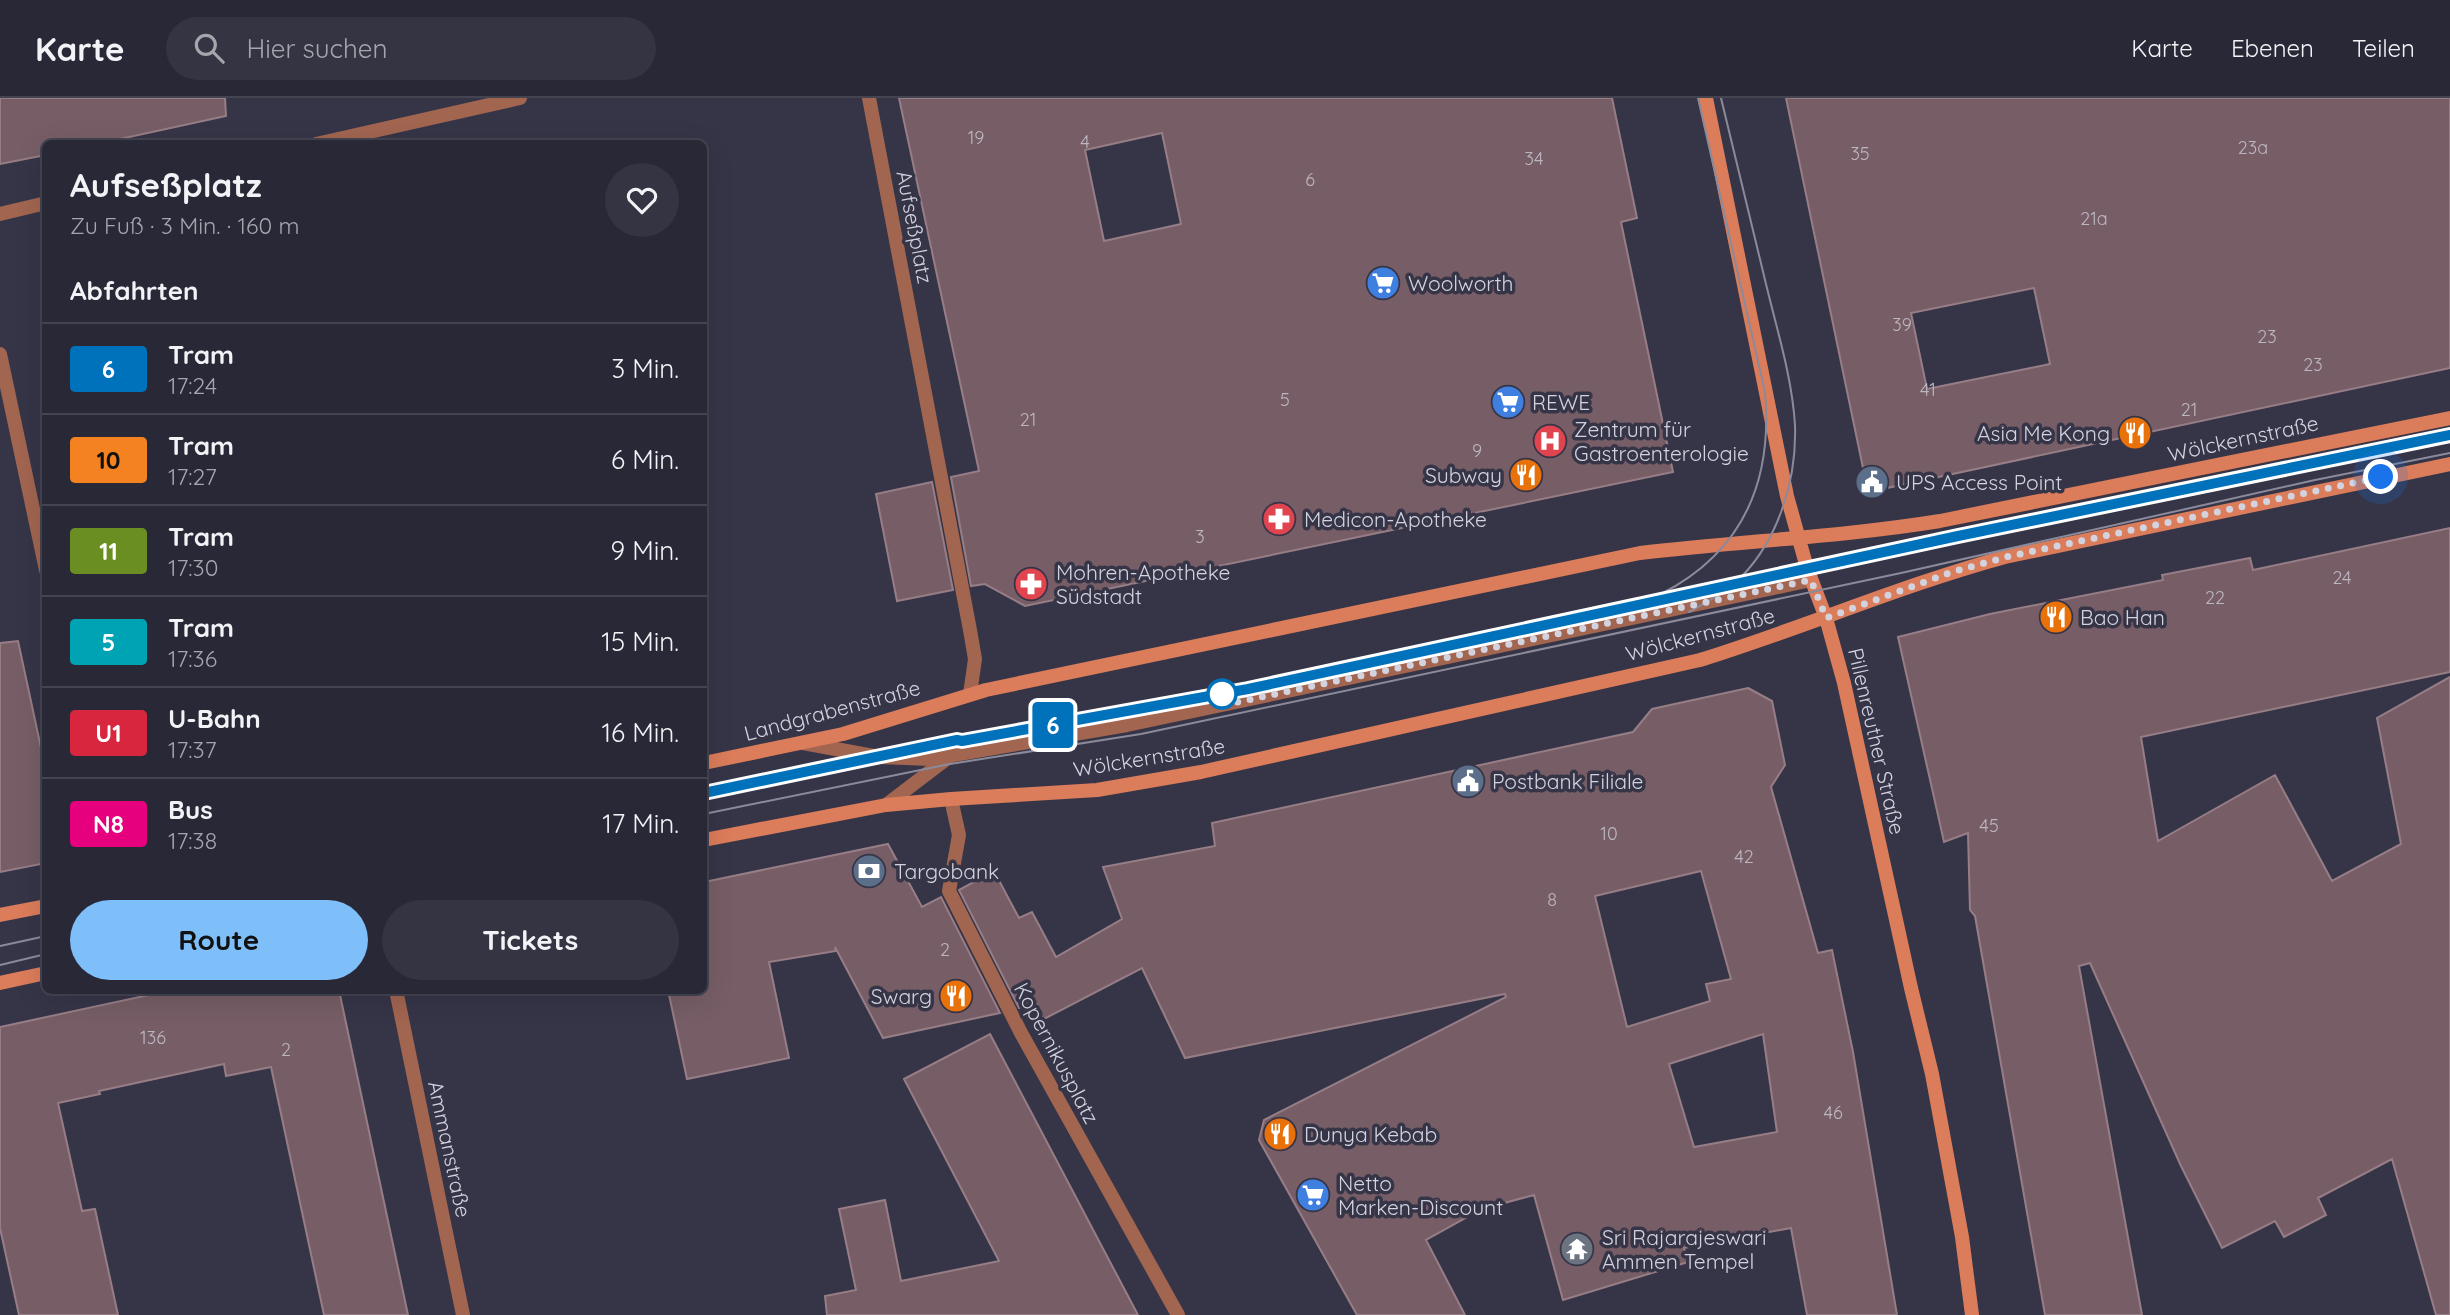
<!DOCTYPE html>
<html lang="de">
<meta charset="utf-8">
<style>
:root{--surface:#282836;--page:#343442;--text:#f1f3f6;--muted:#a5a6ad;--line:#444451;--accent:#7ebef9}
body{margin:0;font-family:Quicksand,sans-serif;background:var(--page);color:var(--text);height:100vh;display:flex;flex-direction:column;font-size:26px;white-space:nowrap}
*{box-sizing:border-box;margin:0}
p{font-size:23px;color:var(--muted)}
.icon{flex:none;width:38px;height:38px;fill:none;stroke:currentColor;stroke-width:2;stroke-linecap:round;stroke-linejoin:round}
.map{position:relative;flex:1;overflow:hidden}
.side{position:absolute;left:42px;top:42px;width:665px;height:854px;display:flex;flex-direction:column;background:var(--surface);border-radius:10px;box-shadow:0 7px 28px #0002,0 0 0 2px var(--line)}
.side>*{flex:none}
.badge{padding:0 14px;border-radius:5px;font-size:24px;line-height:46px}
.you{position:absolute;width:35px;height:35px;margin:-18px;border:5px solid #fff;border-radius:50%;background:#1a73e8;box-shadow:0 0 0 10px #1a73e833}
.map>.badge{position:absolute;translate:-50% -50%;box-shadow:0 0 0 4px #fff}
h2{padding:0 28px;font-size:26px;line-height:63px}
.round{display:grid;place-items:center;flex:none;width:74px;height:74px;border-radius:37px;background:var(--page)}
.headline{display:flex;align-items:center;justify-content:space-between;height:119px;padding:0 28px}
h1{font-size:33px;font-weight:700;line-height:52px}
.button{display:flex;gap:14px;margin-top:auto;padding:14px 28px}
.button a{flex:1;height:80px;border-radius:42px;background:var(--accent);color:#111;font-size:28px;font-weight:700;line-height:80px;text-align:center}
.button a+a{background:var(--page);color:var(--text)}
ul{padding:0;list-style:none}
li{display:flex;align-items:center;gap:21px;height:91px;padding:0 28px;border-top:2px solid var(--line)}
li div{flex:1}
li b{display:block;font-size:26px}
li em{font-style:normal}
li .badge{min-width:77px;font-weight:700;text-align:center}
header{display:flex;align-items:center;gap:42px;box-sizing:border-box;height:98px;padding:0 35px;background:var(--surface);border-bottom:2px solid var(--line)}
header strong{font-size:33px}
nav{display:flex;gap:38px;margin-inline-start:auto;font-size:24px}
.search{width:490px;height:63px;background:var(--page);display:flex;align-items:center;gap:18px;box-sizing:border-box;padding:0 24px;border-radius:38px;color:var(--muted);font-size:26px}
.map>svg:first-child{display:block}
.building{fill:#775e66;stroke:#977d85;stroke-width:2;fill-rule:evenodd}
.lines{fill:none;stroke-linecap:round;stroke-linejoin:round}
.lane{stroke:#a16550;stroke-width:14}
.street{stroke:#a16550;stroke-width:14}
.secondary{stroke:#db7c5a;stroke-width:14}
.tram{stroke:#8b8a9a;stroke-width:2}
.line-casing{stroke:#fff;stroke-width:16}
.line{stroke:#0072bc;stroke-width:10}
.walk{stroke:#d3d3df;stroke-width:7;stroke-dasharray:0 12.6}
.stop-dot{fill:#fff;stroke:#0072bc;stroke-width:3.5}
.labels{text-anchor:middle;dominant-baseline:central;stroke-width:7;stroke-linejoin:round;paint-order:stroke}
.number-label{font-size:18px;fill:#bcb6c1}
.street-label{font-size:21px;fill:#d3d3df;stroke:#363548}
.poi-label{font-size:21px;fill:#d3d3df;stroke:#363548;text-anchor:start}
</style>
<header>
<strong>Karte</strong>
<div class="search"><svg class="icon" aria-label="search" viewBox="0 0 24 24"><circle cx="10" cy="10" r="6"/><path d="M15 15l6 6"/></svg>Hier suchen</div>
<nav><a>Karte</a><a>Ebenen</a><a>Teilen</a></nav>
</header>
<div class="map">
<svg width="2450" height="1217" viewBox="0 0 2450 1217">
<rect width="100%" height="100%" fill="#363548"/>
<path class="building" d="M 0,0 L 225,0 L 226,18 L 97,46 L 46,46 L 46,57 L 0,66 Z
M 899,0 L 1612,0 L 1637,120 L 1621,124 L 1673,374 L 1025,508 L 985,486 L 971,488 L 951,379 L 979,373 ZM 1162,35 L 1181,126 L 1104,143 L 1085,52 Z
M 1786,0 L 2450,0 L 2450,270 L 1868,394 ZM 2034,190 L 2050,266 L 1927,291 L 1911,215 Z
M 932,384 L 953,492 L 897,503 L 876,396 Z
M 2450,430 L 2450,574 L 2141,639 L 2158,743 L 2275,677 L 2332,783 L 2401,746 L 2377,620 L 2450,579 L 2450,1217 L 2436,1217 L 2392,1061 L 2318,1100 L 2326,1117 L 2284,1139 L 2275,1123 L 2222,1150 L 2181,1068 L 2090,865 L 2079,868 L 2142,1217 L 2045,1217 L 1975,818 L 1970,812 L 1968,735 L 1944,744 L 1898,539 L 1990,516 L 2163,482 L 2162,477 L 2250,460 L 2253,472 Z
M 18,543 L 46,673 L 46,765 L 0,774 L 0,545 Z
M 1748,590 L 1772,603 L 1785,667 L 1771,689 L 1818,855 L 1832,852 L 1853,954 L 1897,1217 L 1807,1217 L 1791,1130 L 1684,1150 L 1688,1164 L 1563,1202 L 1534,1097 L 1482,1111 L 1426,1142 L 1465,1217 L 1357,1217 L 1259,1042 L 1264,1022 L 1506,899 L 1505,896 L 1185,960 L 1142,870 L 1042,922 L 1037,907 L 1019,910 L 959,792 L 994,773 L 1019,820 L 1032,814 L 1056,859 L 1122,821 L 1103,769 L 1215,748 L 1212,725 L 1633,634 L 1652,611 ZM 1701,773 L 1731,881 L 1706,886 L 1710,903 L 1627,929 L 1595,798 ZM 1763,936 L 1777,1034 L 1694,1049 L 1669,966 Z
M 888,746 L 922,809 L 941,799 L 1000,915 L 883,940 L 835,849 L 836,853 L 769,864 L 789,960 L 687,981 L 668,892 L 704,892 L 704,784 Z
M 172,892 L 339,892 L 408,1217 L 324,1217 L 271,969 L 226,978 L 224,966 L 99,993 L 100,996 L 58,1005 L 82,1113 L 95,1111 L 118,1217 L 19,1217 L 0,1130 L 0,929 Z
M 990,936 L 1138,1217 L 827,1217 L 825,1198 L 856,1192 L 839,1111 L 885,1102 L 901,1183 L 999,1163 L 904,981 Z"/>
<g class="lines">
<path class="lane" d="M 803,645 L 879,659 L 931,661 L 1127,627 L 1811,482
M 886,707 L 949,659"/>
<path class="street" d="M 869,0 L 970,532 L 975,561 L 970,596
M 316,46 L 520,0
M 0,116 L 46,105
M 0,256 L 46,472
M 951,701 L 959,737 L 949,793 L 1021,935 L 1178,1217
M 396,892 L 463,1217"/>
<path class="secondary" d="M 1706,0 L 1787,398 L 1807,470 L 1826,520 L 1844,585 L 1911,890 L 1932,976 L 1962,1139 L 1972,1217
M 704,665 L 843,636 L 986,592 L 1640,455 C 1740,443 1841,439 1940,423 L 2450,320
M 704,742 L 886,707 L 951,701 L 1097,692 L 1201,674 L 1700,562 C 1803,530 1902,487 2005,459 L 2450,366
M 0,817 L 46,808
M 0,885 L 46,875"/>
<path class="tram" d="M 1661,496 C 1743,454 1773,384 1765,294 L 1698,0
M 1689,514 C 1704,506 1720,497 1734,486 C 1777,447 1797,384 1795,327 C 1792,279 1777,232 1766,186 C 1751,124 1736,62 1721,0
M 704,695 L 957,642 L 962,643 L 1248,591 L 1958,438 L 2450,337
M 704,716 L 950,666 L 1141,636 L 1901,475 L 2315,382 L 2450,355
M 0,848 L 46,838
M 0,867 L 46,856"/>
</g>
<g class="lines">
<defs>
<path id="line" d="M 704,695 L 957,642 L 962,643 L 1248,591 L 1958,438 L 2450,337"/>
</defs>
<use href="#line" class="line-casing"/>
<use href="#line" class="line"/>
<path class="walk" d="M 1222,596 L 1224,607 L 1811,482 L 1826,520 L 1952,474 L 2006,459 L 2381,379"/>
</g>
<defs>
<symbol id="supermarket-disc" viewBox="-11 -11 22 22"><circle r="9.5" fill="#3f7fe0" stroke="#363548"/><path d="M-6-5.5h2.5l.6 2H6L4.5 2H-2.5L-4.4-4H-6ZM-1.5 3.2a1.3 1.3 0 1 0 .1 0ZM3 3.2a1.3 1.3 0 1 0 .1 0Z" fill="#fff"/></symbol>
<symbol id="restaurant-disc" viewBox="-11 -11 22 22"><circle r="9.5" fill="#e8710a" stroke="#363548"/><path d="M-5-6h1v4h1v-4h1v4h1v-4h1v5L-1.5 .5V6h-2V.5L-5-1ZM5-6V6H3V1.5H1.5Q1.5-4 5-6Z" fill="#fff"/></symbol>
<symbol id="hospital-disc" viewBox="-11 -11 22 22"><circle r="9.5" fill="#e0444e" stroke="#363548"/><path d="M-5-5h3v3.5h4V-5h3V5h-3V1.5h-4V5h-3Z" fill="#fff"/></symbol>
<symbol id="civic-disc" viewBox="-11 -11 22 22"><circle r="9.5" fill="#5c6f8a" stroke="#363548"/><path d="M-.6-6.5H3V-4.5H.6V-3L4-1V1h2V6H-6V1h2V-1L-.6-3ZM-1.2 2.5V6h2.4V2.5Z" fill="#fff"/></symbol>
<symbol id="pharmacy-disc" viewBox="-11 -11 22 22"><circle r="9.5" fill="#e0444e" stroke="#363548"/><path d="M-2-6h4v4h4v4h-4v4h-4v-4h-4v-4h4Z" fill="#fff"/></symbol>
<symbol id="bank-disc" viewBox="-11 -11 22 22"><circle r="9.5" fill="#5c6f8a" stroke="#363548"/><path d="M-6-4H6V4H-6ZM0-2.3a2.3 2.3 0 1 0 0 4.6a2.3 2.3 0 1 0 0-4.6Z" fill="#fff"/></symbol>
<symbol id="temple-disc" viewBox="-11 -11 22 22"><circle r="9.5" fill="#6b7280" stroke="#363548"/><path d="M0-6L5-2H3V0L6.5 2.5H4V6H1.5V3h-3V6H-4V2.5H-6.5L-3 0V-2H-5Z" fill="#fff"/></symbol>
</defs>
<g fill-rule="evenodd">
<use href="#supermarket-disc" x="1364" y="166" width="38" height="38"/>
<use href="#supermarket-disc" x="1489" y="285" width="38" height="38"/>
<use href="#restaurant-disc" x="2116" y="316" width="38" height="38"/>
<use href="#hospital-disc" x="1531" y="324" width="38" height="38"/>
<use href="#restaurant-disc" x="1507" y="358" width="38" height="38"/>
<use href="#civic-disc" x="1853" y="365" width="38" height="38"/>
<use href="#pharmacy-disc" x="1260" y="402" width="38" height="38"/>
<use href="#pharmacy-disc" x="1012" y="467" width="38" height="38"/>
<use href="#restaurant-disc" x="2037" y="500" width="38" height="38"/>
<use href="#civic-disc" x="1449" y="664" width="38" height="38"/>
<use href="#bank-disc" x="850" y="754" width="38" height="38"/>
<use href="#restaurant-disc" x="937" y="879" width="38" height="38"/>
<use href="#restaurant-disc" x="1261" y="1017" width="38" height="38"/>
<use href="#supermarket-disc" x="1294" y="1078" width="38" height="38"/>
<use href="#temple-disc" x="1558" y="1132" width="38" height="38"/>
</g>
<circle class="stop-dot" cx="1222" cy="596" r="14"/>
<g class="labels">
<g class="number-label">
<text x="976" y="39">19</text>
<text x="1085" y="43">4</text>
<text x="2253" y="49">23a</text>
<text x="1860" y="55">35</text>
<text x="1534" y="60">34</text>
<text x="1310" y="81">6</text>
<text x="2094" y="120">21a</text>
<text x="1902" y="226">39</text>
<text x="2267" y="238">23</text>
<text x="2313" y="266">23</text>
<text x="1928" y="291">41</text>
<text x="1285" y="301">5</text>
<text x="2189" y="311">21</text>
<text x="1028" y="321">21</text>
<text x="1477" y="352">9</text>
<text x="1200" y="438">3</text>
<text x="2342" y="479">24</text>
<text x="2215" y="499">22</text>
<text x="1989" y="727">45</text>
<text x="1609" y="735">10</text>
<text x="1744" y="758">42</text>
<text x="1552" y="801">8</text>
<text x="945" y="851">2</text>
<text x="153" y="939">136</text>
<text x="286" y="951">2</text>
<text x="1833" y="1014">46</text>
</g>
<g class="street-label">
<text transform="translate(915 129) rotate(79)">Aufseßplatz</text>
<text transform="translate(2243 340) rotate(-12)">Wölckernstraße</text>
<text transform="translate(1700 536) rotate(-15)">Wölckernstraße</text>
<text transform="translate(832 612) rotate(-15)">Landgrabenstraße</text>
<text transform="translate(1877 643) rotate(77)">Pillenreuther Straße</text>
<text transform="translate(1149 659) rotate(-9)">Wölckernstraße</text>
<text transform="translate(1057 955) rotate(62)">Kopernikusplatz</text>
<text transform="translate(450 1051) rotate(78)">Ammanstraße</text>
</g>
<g class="poi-label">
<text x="1408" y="185">Woolworth</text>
<text x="1532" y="304">REWE</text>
<text x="1574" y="331">Zentrum für<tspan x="1574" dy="24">Gastroenterologie</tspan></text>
<text x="2110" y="335" text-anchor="end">Asia Me Kong</text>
<text x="1502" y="377" text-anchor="end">Subway</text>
<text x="1896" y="384">UPS Access Point</text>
<text x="1304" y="421">Medicon-Apotheke</text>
<text x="1056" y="474">Mohren-Apotheke<tspan x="1056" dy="24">Südstadt</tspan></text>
<text x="2080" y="519">Bao Han</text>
<text x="1492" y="683">Postbank Filiale</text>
<text x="894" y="773">Targobank</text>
<text x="932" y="898" text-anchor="end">Swarg</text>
<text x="1304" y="1036">Dunya Kebab</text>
<text x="1338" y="1085">Netto<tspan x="1338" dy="24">Marken-Discount</tspan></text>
<text x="1602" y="1139">Sri Rajarajeswari<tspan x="1602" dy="24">Ammen Tempel</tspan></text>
</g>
</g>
</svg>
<div class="you" style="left:2381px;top:379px"></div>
<b class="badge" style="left:1053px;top:627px;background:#0072bc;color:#fff">6</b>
<section class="side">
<div class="headline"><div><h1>Aufseßplatz</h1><p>Zu Fuß · 3 Min. · 160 m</p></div><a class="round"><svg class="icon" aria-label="heart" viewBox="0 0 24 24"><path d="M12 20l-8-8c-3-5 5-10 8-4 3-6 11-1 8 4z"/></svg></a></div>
<h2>Abfahrten</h2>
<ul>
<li><span class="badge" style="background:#0072bc;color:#fff">6</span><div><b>Tram</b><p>17:24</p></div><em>3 Min.</em></li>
<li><span class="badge" style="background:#f58220;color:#111">10</span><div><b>Tram</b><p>17:27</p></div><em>6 Min.</em></li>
<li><span class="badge" style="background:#6b8e23;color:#fff">11</span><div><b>Tram</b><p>17:30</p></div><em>9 Min.</em></li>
<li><span class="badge" style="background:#00a3b4;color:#fff">5</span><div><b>Tram</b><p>17:36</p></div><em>15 Min.</em></li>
<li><span class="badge" style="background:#d7263d;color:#fff">U1</span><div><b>U-Bahn</b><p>17:37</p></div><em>16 Min.</em></li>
<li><span class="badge" style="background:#e6007e;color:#fff">N8</span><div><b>Bus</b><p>17:38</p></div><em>17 Min.</em></li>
</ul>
<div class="button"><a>Route</a><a>Tickets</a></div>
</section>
</div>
